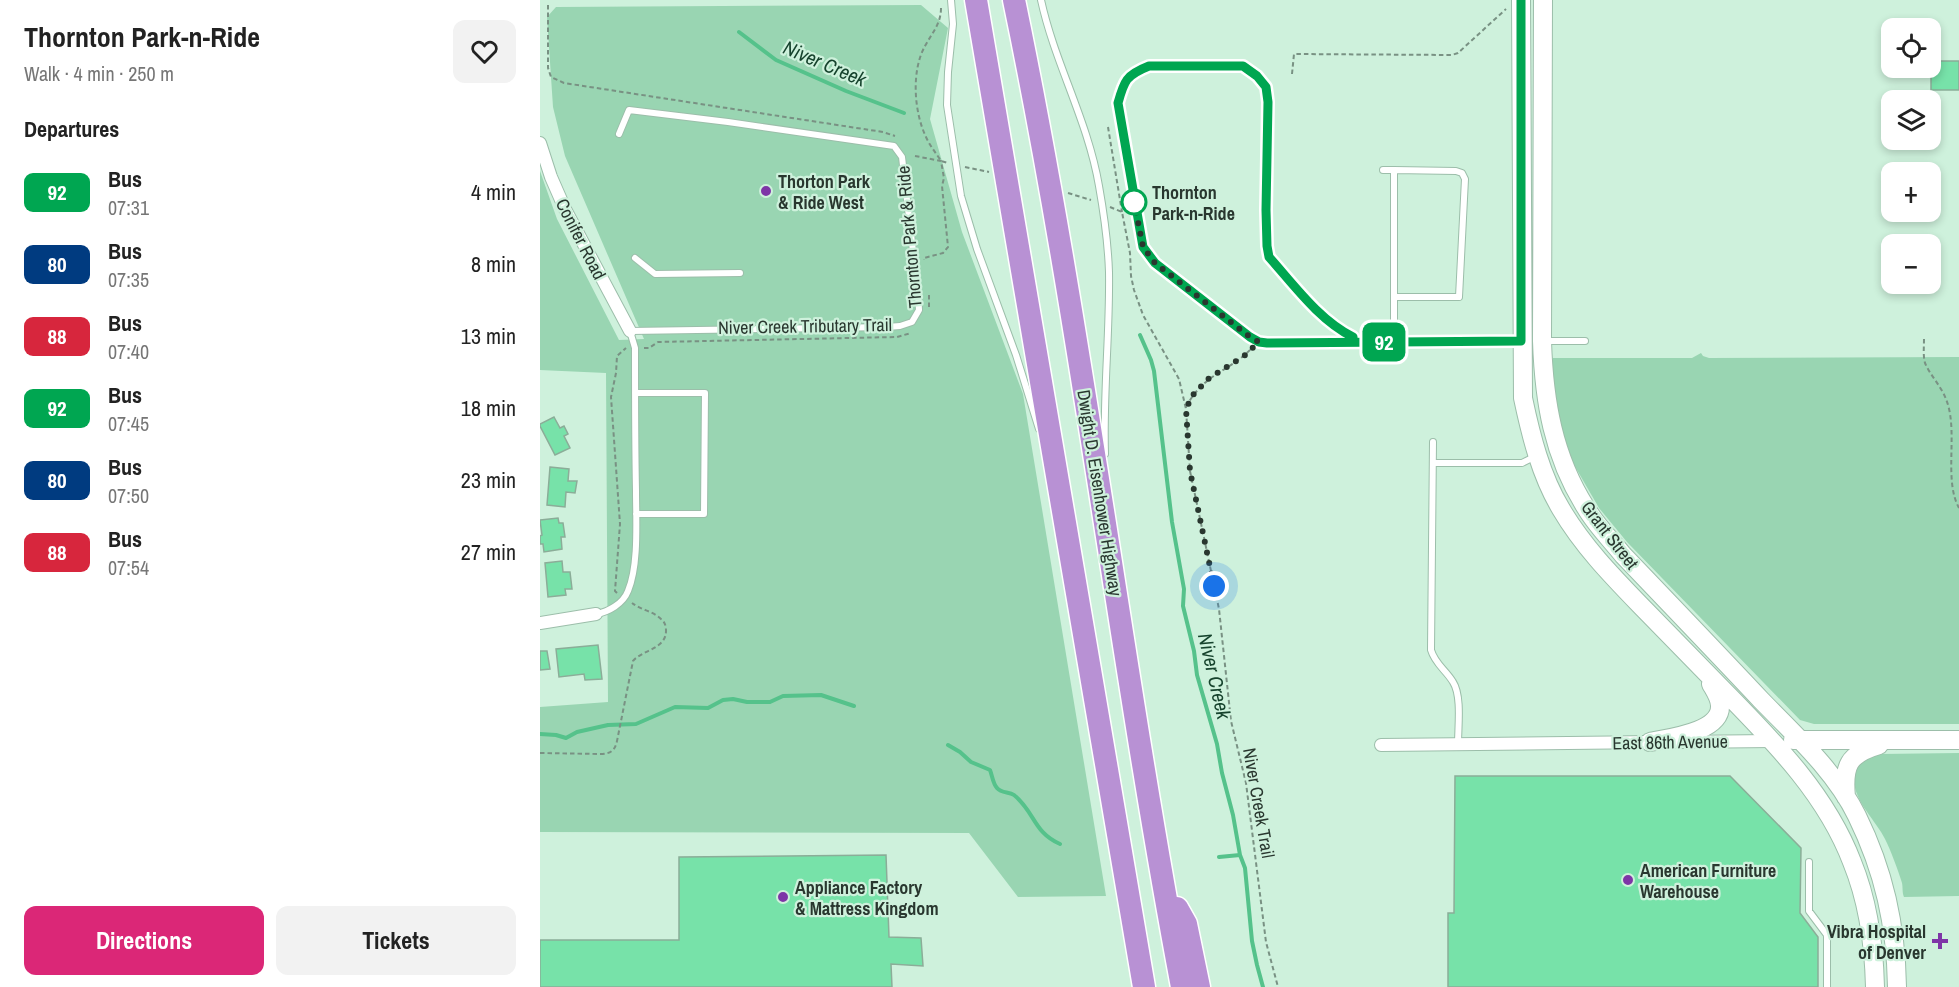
<!DOCTYPE html>
<meta charset="utf-8">
<style>
:root{--surface:#fff;--page:#f2f2f2;--text:#222;--muted:#767676;--accent:#db2777}
body{margin:0;font-family:"Archivo Narrow",sans-serif;background:var(--page);color:var(--text);height:100vh;display:flex;flex-direction:column;font-size:22px;white-space:nowrap}
*{box-sizing:border-box;margin:0}
p{font-size:20px;color:var(--muted)}
.icon{flex:none;width:33px;height:33px;fill:none;stroke:currentColor;stroke-width:2;stroke-linecap:round;stroke-linejoin:round}
.map{position:relative;flex:1;overflow:hidden}
.panel{display:flex;flex-direction:column;background:var(--surface);width:540px}
.panel>*{flex:none}
.badge{padding:0 12px;border-radius:9px;font-size:21px;line-height:39px}
.tools{position:absolute;left:1341px;top:18px;display:grid;gap:12px}
.tools a{display:grid;place-items:center;width:60px;height:60px;border-radius:12px;background:var(--surface);box-shadow:0 3px 9px #0003;font-size:30px}
.you{position:absolute;width:30px;height:30px;margin:-15px;border:4px solid #fff;border-radius:50%;background:#1a73e8;box-shadow:0 0 0 9px #1a73e833}
.map>.badge{position:absolute;translate:-50% -50%;box-shadow:0 0 0 3px #fff}
h2{padding:0 24px;font-size:22px;line-height:54px}
.round{display:grid;place-items:center;flex:none;width:63px;height:63px;border-radius:12px;background:var(--page)}
.summary{display:flex;align-items:center;justify-content:space-between;height:102px;padding:0 24px}
h1{font-size:28px;font-weight:700;line-height:45px}
.action{display:flex;gap:12px;margin-top:auto;padding:12px 24px}
.action a{flex:1;height:69px;border-radius:12px;background:var(--accent);color:#fff;font-size:24px;font-weight:700;line-height:69px;text-align:center}
.action a+a{background:var(--page);color:var(--text)}
ul{padding:0;list-style:none}
li{display:flex;align-items:center;gap:18px;height:72px;padding:0 24px}
li div{flex:1}
li b{display:block;font-size:22px}
li em{font-style:normal}
li .badge{min-width:66px;font-weight:700;text-align:center}
main{display:flex;flex:1;min-height:0}
.map>svg:first-child{display:block}
.green{fill:#99d5b2}
.lines{fill:none;stroke-linecap:round;stroke-linejoin:round}
.stream{stroke:#55c28b;stroke-width:4}
.building{fill:#77e2a9;stroke:#8bad98;stroke-width:1.5}
.lane-casing{stroke:#9cbeaa;stroke-width:8}
.street-casing{stroke:#9cbeaa;stroke-width:14}
.secondary-casing{stroke:#9cbeaa;stroke-width:20}
.highway-casing{stroke:#fff;stroke-width:25}
.path{stroke:#799183;stroke-width:2;stroke-dasharray:4.5 3;stroke-linecap:butt}
.lane{stroke:#fff;stroke-width:6}
.street{stroke:#fff;stroke-width:12}
.secondary{stroke:#fff;stroke-width:18}
.highway{stroke:#b891d4;stroke-width:22}
.line-casing{stroke:#fff;stroke-width:14}
.line{stroke:#00a651;stroke-width:9}
.walk{stroke:#29372f;stroke-width:6;stroke-dasharray:0 10.8}
.poi-dot{fill:#7e35a7;stroke:#cef1dc;stroke-width:2}
.stop-dot{fill:#fff;stroke:#00a651;stroke-width:3}
.labels{text-anchor:middle;dominant-baseline:central;stroke-width:4.5;stroke-linejoin:round;paint-order:stroke}
.poi-label{font-size:18px;font-weight:bold;fill:#29372f;stroke:#cef1dc;text-anchor:start}
.stop-label{font-size:18px;font-weight:bold;fill:#29372f;stroke:#cef1dc;text-anchor:start}
.street-label{font-size:18px;fill:#29372f;stroke:#cef1dc}
.water-label{font-size:20px;font-style:italic;fill:#16432d;stroke:#cef1dc}
</style>
<main>
<section class="panel">
<div class="summary"><div><h1>Thornton Park-n-Ride</h1><p>Walk · 4 min · 250 m</p></div><a class="round"><svg class="icon" aria-label="heart" viewBox="0 0 24 24"><path d="M12 20l-8-8c-3-5 5-10 8-4 3-6 11-1 8 4z"/></svg></a></div>
<h2>Departures</h2>
<ul>
<li><span class="badge" style="background:#00a651;color:#fff">92</span><div><b>Bus</b><p>07:31</p></div><em>4 min</em></li>
<li><span class="badge" style="background:#003b80;color:#fff">80</span><div><b>Bus</b><p>07:35</p></div><em>8 min</em></li>
<li><span class="badge" style="background:#d7263d;color:#fff">88</span><div><b>Bus</b><p>07:40</p></div><em>13 min</em></li>
<li><span class="badge" style="background:#00a651;color:#fff">92</span><div><b>Bus</b><p>07:45</p></div><em>18 min</em></li>
<li><span class="badge" style="background:#003b80;color:#fff">80</span><div><b>Bus</b><p>07:50</p></div><em>23 min</em></li>
<li><span class="badge" style="background:#d7263d;color:#fff">88</span><div><b>Bus</b><p>07:54</p></div><em>27 min</em></li>
</ul>
<div class="action"><a>Directions</a><a>Tickets</a></div>
</section>
<div class="map">
<svg width="1419" height="987" viewBox="0 0 1419 987">
<rect width="100%" height="100%" fill="#cef1dc"/>
<path class="green" d="M 381,5 L 408,28 L 390,119 L 422,232 L 483,394 L 566,896 L 478,897 L 429,833 L 0,832 L 0,707 L 68,702 L 66,373 L 0,370 L 0,171 L 17,219 L 79,340 L 104,339 L 25,156 L 13,107 L 7,17 L 16,7 Z
M 1161,353 L 1163,356 L 1169,358 L 1419,357 L 1419,724 L 1274,724 L 1260,720 L 1087,542 L 1059,508 L 1033,463 L 1026,444 L 1016,406 L 1011,361 L 1013,358 L 1152,358 Z
M 1419,753 L 1419,896 L 1364,897 C 1362,892 1363,888 1362,883 C 1358,870 1351,851 1345,839 C 1335,818 1305,794 1317,768 C 1322,760 1331,755 1340,754 Z"/>
<g class="lines">
<path class="stream" d="M 199,32 L 236,60 L 306,91 L 364,113
M 600,335 L 611,360 L 614,371 L 632,522 L 644,589 L 643,606 L 654,651 L 657,675 L 677,744 L 682,773 L 693,815 L 700,855 L 705,868 L 712,941 L 717,965 L 723,987
M 0,734 L 16,735 L 26,738 L 37,732 L 68,725 L 96,724 L 135,707 L 168,708 L 183,700 L 193,699 L 207,702 L 230,702 L 243,696 L 281,695 L 314,706
M 408,745 L 420,752 L 431,762 L 450,770 C 452,775 453,784 457,788 C 462,794 469,791 474,795 C 495,812 493,832 520,844
M 679,857 L 700,855"/>
</g>
<path class="building" d="M 1391,61 L 1419,61 L 1419,90 L 1391,90 Z
M 14,417 L 20,428 L 24,426 L 28,434 L 24,436 L 30,448 L 15,455 L 0,426 L 0,424 Z
M 10,467 L 29,469 L 28,481 L 37,481 L 35,493 L 26,492 L 25,507 L 7,505 Z
M 18,518 L 19,523 L 23,523 L 25,537 L 21,537 L 22,549 L 4,552 L 3,544 L 0,544 L 0,536 L 2,535 L 0,520 Z
M 22,561 L 23,572 L 30,572 L 32,589 L 25,589 L 26,595 L 8,597 L 5,563 Z
M 58,645 L 62,679 L 45,680 L 44,674 L 19,677 L 16,649 Z
M 0,651 L 7,651 L 10,669 L 0,670 Z
M 915,776 L 1190,776 L 1261,848 L 1260,913 L 1278,937 L 1278,987 L 908,987 L 908,913 L 914,913 Z
M 346,855 L 349,937 L 381,938 L 383,966 L 351,964 L 352,987 L 0,987 L 0,940 L 139,940 L 139,857 Z"/>
<g class="lines">
<defs>
<path id="lane" d="M 411,0 L 413,24 L 408,72 L 407,105 L 421,196 L 437,249 L 476,355 L 499,429
M 501,0 C 515,64 548,121 559,186 C 564,214 568,243 569,272 C 570,333 563,393 565,454
M 843,170 L 854,170 L 854,342
M 95,258 L 115,274 L 200,273
M 854,297 L 919,297 L 925,179 L 922,173 L 916,171 L 854,170
M 1003,341 L 1045,341
M 825,343 L 801,331 L 784,317 L 729,257 L 727,246 L 726,210 L 728,102 L 726,87 L 717,76 L 703,66 L 609,66 C 586,75 584,81 578,103 L 603,247 L 615,263 L 710,337 L 719,342 L 727,343 C 812,343 896,342 981,341
M 95,393 L 165,393 L 164,514 L 96,514
M 893,442 L 891,650 C 895,664 906,670 913,682 C 922,696 918,727 918,744
M 893,463 L 982,463 L 996,456
M 56,614 C 68,612 83,604 88,591 C 99,565 96,520 96,491 C 95,443 95,396 95,348 L 90,331 L 347,327 L 360,326 L 372,322 L 379,310 L 378,294 L 362,157 L 354,146 L 188,122 L 89,110 L 79,134
M 1269,862 L 1269,911 L 1287,935 L 1287,987"/>
<path id="street" d="M 0,143 L 11,177 L 25,209 L 90,331
M 0,623 L 56,614
M 1136,742 L 1233,741
M 841,745 L 1116,742"/>
<path id="secondary" d="M 981,0 L 983,398 C 991,436 1001,476 1021,509 C 1044,548 1075,579 1105,610 C 1133,639 1161,667 1188,695 C 1237,745 1287,796 1312,862 C 1328,901 1334,945 1335,987
M 1003,0 L 1002,341 C 1004,401 1013,456 1046,508 C 1056,525 1070,539 1083,555 C 1129,603 1175,651 1221,700 C 1255,735 1295,771 1317,816 C 1344,871 1356,925 1357,987
M 1253,740 L 1419,740
M 1110,742 C 1129,738 1181,732 1180,706 C 1180,698 1175,691 1171,684
M 1306,797 C 1303,766 1308,754 1339,745"/>
<path id="highway" d="M 436,0 L 604,987
M 474,0 C 542,327 580,659 642,987
M 637,908 L 646,924 L 659,987"/>
</defs>
<use href="#lane" class="lane-casing"/>
<use href="#street" class="street-casing"/>
<use href="#secondary" class="secondary-casing"/>
<use href="#highway" class="highway-casing"/>
<path class="path" d="M 8,5 L 8,68 L 11,77 L 24,83 L 343,132 L 355,136
M 401,8 C 401,24 392,33 385,46 C 371,71 374,112 386,137 C 390,146 396,153 401,161 L 408,163
M 752,74 L 754,54 L 912,55 L 918,53 L 966,9
M 568,127 L 582,212
M 375,156 L 401,161 L 404,178 L 402,186 L 408,247 L 403,253 L 384,258 L 384,260
M 425,167 L 449,172
M 528,193 L 551,200
M 570,207 L 582,212 L 590,253 L 591,276 L 594,290 L 603,315 L 639,379 L 646,409 L 650,471 L 679,609 L 691,721 L 706,783 L 726,942 L 738,987
M 389,295 L 389,307
M 1384,339 C 1384,347 1383,356 1385,363 C 1390,375 1401,386 1406,399 C 1419,431 1403,479 1419,508
M 104,348 L 109,348 L 118,342 L 357,337 L 371,333
M 646,407 C 665,372 688,373 712,348
M 77,593 L 75,591 L 80,524 L 71,397 L 76,373 L 77,356 L 86,348
M 0,753 L 60,754 C 70,754 75,751 77,741 L 93,661 C 102,650 126,649 126,631 C 126,626 125,622 121,619 C 113,611 101,610 92,603"/>
<use href="#lane" class="lane"/>
<use href="#street" class="street"/>
<use href="#secondary" class="secondary"/>
<use href="#highway" class="highway"/>
</g>
<g class="lines">
<defs>
<path id="line" d="M 813,337 C 779,320 754,285 729,257 L 727,246 L 726,210 L 728,102 L 726,87 L 717,76 L 703,66 L 609,66 C 586,75 584,81 578,103 L 603,247 L 615,263 L 710,337 L 719,342 L 727,343 L 981,341 L 981,0"/>
</defs>
<use href="#line" class="line-casing"/>
<use href="#line" class="line"/>
<path class="walk" d="M 594,202 L 603,247 L 615,263 L 710,337 L 719,342 L 704,356 L 668,379 L 652,396 L 646,409 L 650,471 L 674,586"/>
</g>
<g class="poi-dot">
<circle cx="226" cy="191" r="6"/>
<circle cx="1088" cy="880" r="6"/>
<circle cx="243" cy="897" r="6"/>
<path d="M1397 932h6v6h6v6h-6v6h-6v-6h-6v-6h6z"/>
</g>
<circle class="stop-dot" cx="594" cy="202" r="12"/>
<g class="labels">
<g class="poi-label">
<text x="238" y="181">Thorton Park<tspan x="238" dy="21">&amp; Ride West</tspan></text>
<text x="1100" y="870">American Furniture<tspan x="1100" dy="21">Warehouse</tspan></text>
<text x="255" y="887">Appliance Factory<tspan x="255" dy="21">&amp; Mattress Kingdom</tspan></text>
<text x="1386" y="931" text-anchor="end">Vibra Hospital<tspan x="1386" dy="21">of Denver</tspan></text>
</g>
<g class="stop-label">
<text x="612" y="192">Thornton<tspan x="612" dy="21">Park-n-Ride</tspan></text>
</g>
<g class="street-label">
<text transform="translate(369 237) rotate(-95)">Thornton Park &amp; Ride</text>
<text transform="translate(41 239) rotate(63)">Conifer Road</text>
<text transform="translate(265 326) rotate(-1)">Niver Creek Tributary Trail</text>
<text transform="translate(560 493) rotate(81)">Dwight D. Eisenhower Highway</text>
<text transform="translate(1070 535) rotate(52)">Grant Street</text>
<text transform="translate(1130 742) rotate(-1)">East 86th Avenue</text>
<text transform="translate(719 803) rotate(80)">Niver Creek Trail</text>
</g>
<g class="water-label">
<text transform="translate(285 63) rotate(23)">Niver Creek</text>
<text transform="translate(675 676) rotate(77)">Niver Creek</text>
</g>
</g>
</svg>
<div class="tools">
<a><svg class="icon" aria-label="locate" viewBox="0 0 24 24"><circle cx="12" cy="12" r="6"/><path d="M12 2v4M12 18v4M2 12h4M18 12h4"/></svg></a>
<a><svg class="icon" aria-label="layers" viewBox="0 0 24 24"><path d="M12 4l9 5-9 5-9-5zM3 14l9 5 9-5"/></svg></a>
<a>+</a>
<a>−</a>
</div>
<div class="you" style="left:674px;top:586px"></div>
<b class="badge" style="left:844px;top:342px;background:#00a651;color:#fff">92</b>
</div>
</main>
